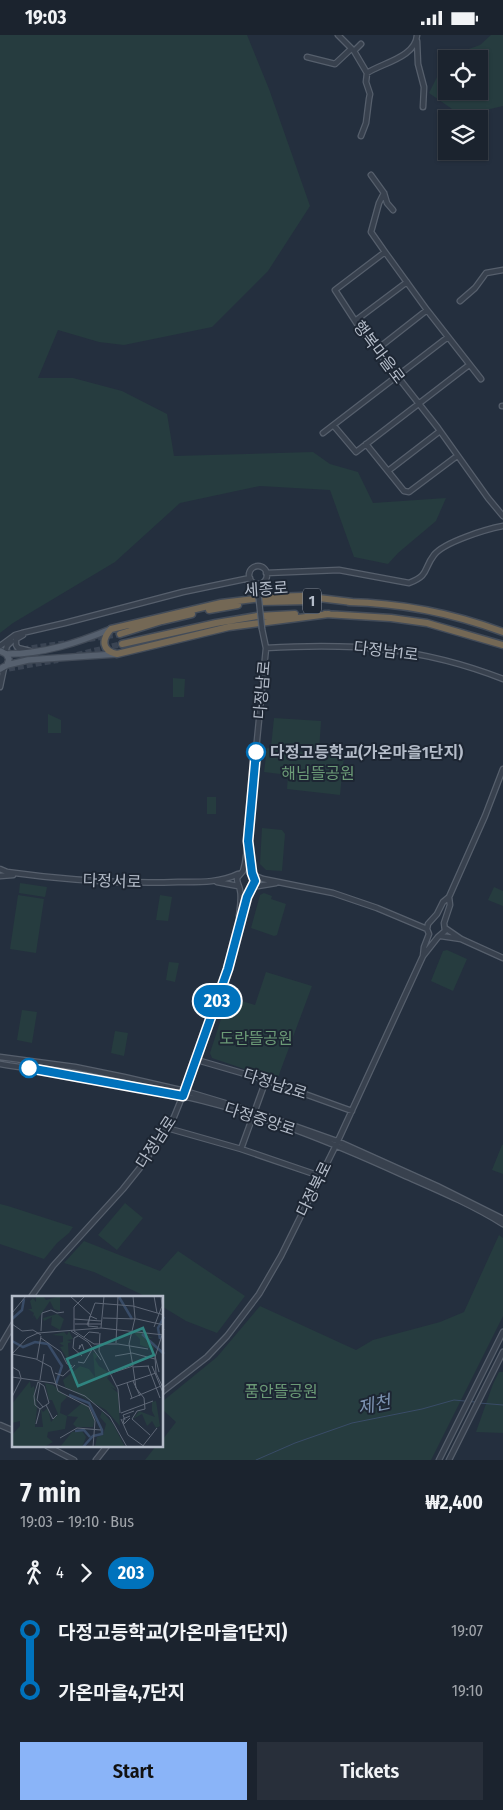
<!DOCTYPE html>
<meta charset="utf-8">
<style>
:root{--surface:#1b232e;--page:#282f3a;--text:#f1f3f6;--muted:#a0a4aa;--line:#39404a;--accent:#8ab4f8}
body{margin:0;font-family:"Fira Sans Condensed","Noto Sans KR",sans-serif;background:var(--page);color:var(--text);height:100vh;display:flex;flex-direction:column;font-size:19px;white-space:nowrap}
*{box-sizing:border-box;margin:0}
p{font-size:16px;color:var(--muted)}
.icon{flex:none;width:28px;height:28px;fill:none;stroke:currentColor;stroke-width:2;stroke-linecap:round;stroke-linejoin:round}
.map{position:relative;height:1425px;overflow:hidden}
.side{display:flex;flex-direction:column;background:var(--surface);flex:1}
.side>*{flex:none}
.badge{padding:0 10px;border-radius:16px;font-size:18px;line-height:32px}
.controls{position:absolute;left:438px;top:15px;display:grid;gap:10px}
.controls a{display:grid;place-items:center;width:50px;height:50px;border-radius:0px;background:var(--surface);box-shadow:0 1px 4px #0004,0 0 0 1px var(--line);font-size:25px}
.map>.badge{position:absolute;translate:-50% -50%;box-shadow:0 0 0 2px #fff}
.legs{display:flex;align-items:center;gap:8px;height:55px;padding:0 20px;font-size:16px}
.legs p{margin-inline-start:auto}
.summary{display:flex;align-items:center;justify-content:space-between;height:85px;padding:0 20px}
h1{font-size:28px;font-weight:600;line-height:38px}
.primary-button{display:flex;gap:10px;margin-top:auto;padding:10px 20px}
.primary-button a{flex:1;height:58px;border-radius:0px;background:var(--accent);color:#111;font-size:20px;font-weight:600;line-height:58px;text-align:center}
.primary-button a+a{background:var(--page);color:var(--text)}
ul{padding:0 20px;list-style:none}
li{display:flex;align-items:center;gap:18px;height:60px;font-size:19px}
li i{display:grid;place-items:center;width:8px;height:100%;margin:0 6px;background:currentColor}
li i::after{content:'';width:12px;height:12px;margin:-6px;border:4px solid;border-radius:50%;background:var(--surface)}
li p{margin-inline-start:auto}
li:first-child i{background:linear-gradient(#0000 50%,currentColor 0)}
li:last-child i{background:linear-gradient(currentColor 50%,#0000 0)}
.status{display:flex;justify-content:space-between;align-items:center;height:35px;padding:0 25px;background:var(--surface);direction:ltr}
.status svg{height:14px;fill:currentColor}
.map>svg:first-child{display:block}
.green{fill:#263c3f;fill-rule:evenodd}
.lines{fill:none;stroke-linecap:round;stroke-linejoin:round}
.stream{stroke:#394c67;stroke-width:1}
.highway-tunnel{stroke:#3a4453;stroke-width:6;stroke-dasharray:6 3;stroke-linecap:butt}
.minor-casing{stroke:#565f6c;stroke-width:7}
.major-casing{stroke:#414a57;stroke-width:8}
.highway-casing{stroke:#434c59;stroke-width:9}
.minor{stroke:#38414e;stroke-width:4.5}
.major{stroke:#56606e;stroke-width:5.5}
.highway{stroke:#746855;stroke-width:6}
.minor-bridge-casing{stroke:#565f6c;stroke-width:7;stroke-linecap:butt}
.minor-bridge{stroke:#38414e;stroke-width:4.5}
.line-1-casing{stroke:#fff;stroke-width:11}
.line-1{stroke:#0072bc;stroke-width:8}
.stop-1-dot{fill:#fff;stroke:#0072bc;stroke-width:2.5}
.labels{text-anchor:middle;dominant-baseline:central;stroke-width:4;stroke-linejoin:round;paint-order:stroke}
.shield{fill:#1d2633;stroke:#878f9c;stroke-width:1}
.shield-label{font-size:15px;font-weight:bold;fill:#b4bcc9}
.street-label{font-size:16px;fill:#b4bcc9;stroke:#1d2633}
.stop-label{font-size:16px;font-weight:bold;fill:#b4bcc9;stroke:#1d2633;text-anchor:start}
.park-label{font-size:16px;fill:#6b9a76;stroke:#1d2633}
.water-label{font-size:18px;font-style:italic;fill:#7c92b1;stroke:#1d2633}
.inset-river{fill:none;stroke:#394c67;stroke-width:2.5}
.inset-road{fill:none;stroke:#5e6776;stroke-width:1}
.view{fill:#308480;fill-opacity:0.15;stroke:#308480;stroke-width:2.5}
.inset-edge{fill:none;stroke:#b4bcc9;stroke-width:2.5}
</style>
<div class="status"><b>19:03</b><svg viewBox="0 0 49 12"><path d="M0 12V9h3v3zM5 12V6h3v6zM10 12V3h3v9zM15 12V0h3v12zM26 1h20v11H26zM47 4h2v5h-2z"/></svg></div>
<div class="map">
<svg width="503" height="1425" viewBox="0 0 503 1425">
<rect width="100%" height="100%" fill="#242f3e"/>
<path class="green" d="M 0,0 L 247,0 L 269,54 L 310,171 L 268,236 L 212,292 L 124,310 L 99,307 L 58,295 L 38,343 L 73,343 L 122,356 L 167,379 L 174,421 L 313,417 L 330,429 L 358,437 L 373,468 L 446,463 L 436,486 L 398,518 L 388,529 L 354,522 L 330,455 L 260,451 L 180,468 L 115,527 L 13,588 L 0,598 Z
M 491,0 L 503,0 L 503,71 L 490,74 L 452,74 L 429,58 L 438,40 L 438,25 L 480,10 ZM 446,24 L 479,24 L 479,56 L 446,56 Z
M 173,643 L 185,644 L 184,662 L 173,662 Z
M 48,679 L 61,685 L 61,698 L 48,698 Z
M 274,683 L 321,686 L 319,716 L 271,712 Z
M 267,713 L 344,721 L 340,760 L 287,754 L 288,740 L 264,737 Z
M 207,762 L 216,762 L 216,779 L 207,779 Z
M 262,793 L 282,795 L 285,799 L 282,836 L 266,835 L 260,829 Z
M 20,848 L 47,852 L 45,862 L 19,858 Z
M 494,852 L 503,856 L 503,871 L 488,865 Z
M 264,858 L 272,861 L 271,864 L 286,869 L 277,900 L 274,901 L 251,893 L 260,860 Z
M 18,860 L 44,864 L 36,918 L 10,914 Z
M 160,860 L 172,862 L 168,886 L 156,885 Z
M 447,915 L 467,924 L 453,956 L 431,946 L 443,916 Z
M 169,927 L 179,928 L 175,947 L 166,945 Z
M 266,937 L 312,951 L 277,1045 L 212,1023 L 210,1018 L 228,962 L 255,970 Z
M 22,975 L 37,977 L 32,1008 L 17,1005 Z
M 115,996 L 128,998 L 124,1021 L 111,1018 Z
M 502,1110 L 503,1110 L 503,1139 L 492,1135 Z
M 125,1168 L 143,1183 L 117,1215 L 98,1200 Z
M 0,1169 L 8,1171 L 73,1192 L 69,1198 L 57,1208 L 44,1224 L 0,1209 Z
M 499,1200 L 503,1203 L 503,1281 L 431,1425 L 145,1425 L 156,1411 L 162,1411 L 163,1404 L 176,1387 L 163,1375 L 163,1366 L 217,1322 L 260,1271 L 356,1315 L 373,1305 L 440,1287 L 464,1277 Z
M 84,1206 L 160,1236 L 178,1216 L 245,1261 L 217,1298 L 186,1286 L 163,1272 L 162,1262 L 147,1262 L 94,1237 L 64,1228 Z
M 499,1337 L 503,1337 L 503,1398 L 476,1397 L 493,1349 Z"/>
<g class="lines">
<path class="stream" d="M 479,1368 L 503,1370
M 256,1425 L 295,1408 L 352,1388 L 422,1374 L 454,1365 L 475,1367"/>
<path class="highway-tunnel" d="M 89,604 L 120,599
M 5,617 L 67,608
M 77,620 L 122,609
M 0,635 L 58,625"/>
<defs>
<path id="minor" d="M 338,0 L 354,16 L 367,38 L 366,47 L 370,59 L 369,64 L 366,88 L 361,101
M 417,6 L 418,29 L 424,52 L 423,72
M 354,16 L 361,9
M 307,22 L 335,29 L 351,14
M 367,38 C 382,28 416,22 417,0
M 371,140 L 384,158 L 387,168 L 393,175
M 384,158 L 379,168 L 371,197 L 385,217 L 335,255 L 361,295 L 438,393 L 488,463 L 503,481
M 385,217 L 427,275 L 481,344
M 460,266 L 475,253 L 486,238 L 503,235
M 355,286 L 407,247
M 376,315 L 427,275
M 502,371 L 503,371
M 334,391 L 356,417 L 469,330
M 323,398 L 448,302
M 366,409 L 404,456 L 409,457 L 457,421
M 388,436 L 440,396
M249 540a9 9 0 1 1 18 0a9 9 0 1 1-18 0Z
M 266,538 L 339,535 L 409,548 C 430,540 423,534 434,520 C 444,507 487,494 503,491
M 23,600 L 16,604 L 16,610 L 18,613 L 30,616
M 0,611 L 15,600 L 22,598 L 65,588 L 183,557 L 250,543
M 266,613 C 353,608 421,612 503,644
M 5,618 L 7,611 L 12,606
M 0,652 L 4,633
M 247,808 L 266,613 L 262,594
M 0,834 L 7,837 C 64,845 121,849 178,847 C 198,847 220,848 238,839
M 253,840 L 263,844 L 333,858 L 377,873 L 427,894
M 0,841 L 13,840
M 217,847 L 238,851
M 252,852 L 276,848
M 239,881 C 240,872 242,863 240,855 C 239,850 237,848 237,843 L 243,836 L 245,828 L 247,815
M 445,893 L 461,904 L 503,923
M 441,901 L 461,904
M 423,921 L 424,912 L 429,899 L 427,894 L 428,889 L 437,879 L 443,867 L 449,862 L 485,781 L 503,734
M 0,1022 L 75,1032 L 124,1042 L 185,1056 L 255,1077 L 337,1106 L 437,1151 L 503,1184
M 197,1025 L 266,1045 L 352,1076
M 0,1029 C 61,1039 123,1047 183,1061 C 259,1078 331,1107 401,1139 C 435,1154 471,1169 503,1189
M 167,1093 L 241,1114 L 320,1141
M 241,1114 L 266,1045
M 31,1262 L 53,1231 L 123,1154 L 143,1129 L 174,1082 L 197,1025 L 228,934 L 247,862 L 255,846 L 252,838 L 248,806
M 0,1312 L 14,1288
M 162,1357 L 207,1322 L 227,1301 L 259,1259 L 281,1221 L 336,1110 L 423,921 L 438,902 L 445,896 L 444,888 L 450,870 L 449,862
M 0,1390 L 14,1396
M 47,1411 L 74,1425
M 96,1425 L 107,1411
M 439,1425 L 503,1297
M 449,1425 L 503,1317"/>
<path id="major" d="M 0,616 L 6,619 L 9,624 L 7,630 L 0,634
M 7,619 C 43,619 77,608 111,594
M 7,630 L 28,625 L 117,619"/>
<path id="highway" d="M 261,567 L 311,566
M 348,567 C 403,568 452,578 503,597
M 209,575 L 238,570
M 325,579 L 391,583 L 427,588 L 503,610
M 329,579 L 229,592 L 117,619 C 102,616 101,605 111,594 L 221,568 L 270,562 L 302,561 L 352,567
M 120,599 L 162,586 L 192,579
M 122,609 L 216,588 L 257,581 L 295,579"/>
</defs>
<use href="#minor" class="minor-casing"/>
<use href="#major" class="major-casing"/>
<use href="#highway" class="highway-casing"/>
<use href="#minor" class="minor"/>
<use href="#major" class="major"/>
<use href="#highway" class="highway"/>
<defs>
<path id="minor-bridge" d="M 258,556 L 262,594"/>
</defs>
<use href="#minor-bridge" class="minor-bridge-casing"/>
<use href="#minor-bridge" class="minor-bridge"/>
</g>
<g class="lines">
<defs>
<path id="line-1" d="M 29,1033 L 183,1061 L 228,934 L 247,862 L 255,846 L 252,838 L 248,806 L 256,717"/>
</defs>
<use href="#line-1" class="line-1-casing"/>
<use href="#line-1" class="line-1"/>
</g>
<g class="stop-1-dot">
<circle cx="256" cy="717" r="9"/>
<circle cx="29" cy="1033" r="9"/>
</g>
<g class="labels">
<rect class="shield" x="303" y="553.5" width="18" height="25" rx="4"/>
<g class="shield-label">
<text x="312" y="566">1</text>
</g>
<g class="street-label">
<text transform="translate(379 317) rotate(53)">행복마을로</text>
<text transform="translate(266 554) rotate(-4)">세종로</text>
<text transform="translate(386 616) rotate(7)">다정남1로</text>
<text transform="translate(262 655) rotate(-85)">다정남로</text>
<text transform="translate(112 846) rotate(2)">다정서로</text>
<text transform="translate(275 1049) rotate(18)">다정남2로</text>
<text transform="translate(260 1084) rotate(18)">다정중앙로</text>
<text transform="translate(156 1107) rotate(-57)">다정남로</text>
<text transform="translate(314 1154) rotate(-64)">다정북로</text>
</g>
<g class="stop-label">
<text x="270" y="717">다정고등학교(가온마을1단지)</text>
</g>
<g class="park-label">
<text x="318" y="738">해님뜰공원</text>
<text x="256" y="1003">도란뜰공원</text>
<text x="281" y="1356">품안뜰공원</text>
</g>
<g class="water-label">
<text transform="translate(374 1370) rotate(-12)">제천</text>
</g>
</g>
<g transform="translate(12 1261)">
<rect width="151" height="151" fill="#242f3e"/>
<path d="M 24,0 L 31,0 L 34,4 L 48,0 L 48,15 L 42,13 L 38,5 L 25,24 L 22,19 L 20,23 L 22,17 L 16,13 L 20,13 L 18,5 L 21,2 L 24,6 ZM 45,18 L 52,23 L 48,34 L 39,29 L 40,21 L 32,25 L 31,22 ZM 57,35 L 61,43 L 55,44 L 60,46 L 56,47 L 57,66 L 48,51 L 52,50 L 47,47 L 51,46 L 51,40 L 40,39 L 52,36 L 55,39 ZM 120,35 L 137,37 L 136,40 L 141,42 L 135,42 L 143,47 L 142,54 L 128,49 L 128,43 ZM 81,56 L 86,60 L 83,63 L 87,70 L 99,78 L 95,82 L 105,94 L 99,91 L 106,97 L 108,130 L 94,114 L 53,91 L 51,84 L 68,70 L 77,73 L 83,81 ZM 18,85 L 19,92 L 22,90 L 25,112 L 23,131 L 31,131 L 29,113 L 31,116 L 36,112 L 39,126 L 46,118 L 40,104 L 37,104 L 33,87 L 41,89 L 55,101 L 49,107 L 48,117 L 55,120 L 70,107 L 75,110 L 83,123 L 81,131 L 64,131 L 61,128 L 66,121 L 55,120 L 53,133 L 36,136 L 35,141 L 41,146 L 32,151 L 0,151 L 0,139 L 8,130 L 8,125 L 0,127 L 0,108 ZM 144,105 L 148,130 L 144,132 L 140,125 L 135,130 L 130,118 L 121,123 L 127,115 L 143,121 L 140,115 L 140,106 ZM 90,115 L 101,128 L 113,151 L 83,151 L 85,141 L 91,139 L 94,128 L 88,121 ZM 70,135 L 74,141 L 70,151 L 48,151 L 60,136 Z" fill="#263c3f"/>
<path class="inset-river" d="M 107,1 L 120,23M 0,23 L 10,14 L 12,3M 130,38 L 152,58M 148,43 L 146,32 L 152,21M 0,45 L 11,51 L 23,46 L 36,48 L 50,70 L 44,88M 57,99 L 77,107 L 90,134 L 90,138 L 81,140 L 71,151M 63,135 L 72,134 L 78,141"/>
<path class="inset-road" d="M 58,0 L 79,19M 73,0 L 62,11 L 62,35 L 82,48 L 106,48M 142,0 L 145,17M 83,7 L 121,10 L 152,19M 0,17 L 14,0M 91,22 L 125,23 L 152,29M 62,23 L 89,25M 85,23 L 78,20 L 76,30 L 86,31M 0,28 L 10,35 L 21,34 L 29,39M 63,28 L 89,28M 75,29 L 83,7M 142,31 L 150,10 L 149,0M 89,32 L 152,39M 152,33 L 143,61 L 144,77 L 152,94M 29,35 L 30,17 L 39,14 L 45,17 L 52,16M 59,35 L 76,46 L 89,64M 26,37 L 89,32 L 92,0M 88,37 L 87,55 L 95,71M 66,40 L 62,42 L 61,52 L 70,60M 72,41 L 77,36 L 87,37M 29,42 L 49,56 L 55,68 L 60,70M 104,47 L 106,0M 106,48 L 136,53M 68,49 L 67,53 L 70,48 L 72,54M 0,58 L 24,63 L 39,71 L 46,95 L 77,111 L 83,125 L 81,151M 0,58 L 15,42 L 26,37M 103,60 L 120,57 L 143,63M 143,60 L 147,76M 25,63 L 29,40M 66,66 L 72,67 L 81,52M 121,70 L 117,48 L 123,22 L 121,0M 136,70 L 148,102M 140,70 L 152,99M 0,71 L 7,75 L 9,82M 95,71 L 106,93 L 108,117M 121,71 L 124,92 L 132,102 L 133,113M 121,71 L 137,70M 43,77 L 51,80 L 63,69M 100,77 L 121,70M 0,81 L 41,87 L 73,100 L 98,121 L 115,151M 28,84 L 32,58M 121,85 L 128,100M 28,87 L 25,104 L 31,111M 115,87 L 120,102M 105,90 L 144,77M 0,101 L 9,83M 118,103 L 149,90M 34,109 L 41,123 L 45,119M 133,113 L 125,115 L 120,123 L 138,139M 109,117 L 141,105M 118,122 L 112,128 L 111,123 L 118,120M 109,123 L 116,139 L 133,151M 113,124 L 111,119 L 122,115M 24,128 L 28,113 L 37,107 L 32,90 L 26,86 L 22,100 L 23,109 L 28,113M 48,142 L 65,132 L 89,134M 130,151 L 145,132"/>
<path class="view" d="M 131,32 L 142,59 L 66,90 L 55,63 Z"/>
<rect width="151" height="151" class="inset-edge"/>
</g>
</svg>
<div class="controls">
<a><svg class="icon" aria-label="locate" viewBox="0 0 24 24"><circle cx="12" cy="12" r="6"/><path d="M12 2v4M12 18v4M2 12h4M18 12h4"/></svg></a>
<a><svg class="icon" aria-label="layers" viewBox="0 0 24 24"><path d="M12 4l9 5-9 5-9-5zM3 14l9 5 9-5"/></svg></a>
</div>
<b class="badge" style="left:217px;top:966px;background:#0072bc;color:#fff">203</b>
</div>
<section class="side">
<div class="summary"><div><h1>7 min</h1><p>19:03 – 19:10 · Bus</p></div><b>₩2,400</b></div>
<div class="legs"><svg class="icon" aria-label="walk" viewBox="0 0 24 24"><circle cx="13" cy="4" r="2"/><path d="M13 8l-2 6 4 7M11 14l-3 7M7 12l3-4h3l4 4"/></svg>4<svg class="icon" aria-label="forward" viewBox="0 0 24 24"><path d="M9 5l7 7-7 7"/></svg><b class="badge" style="background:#0072bc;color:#fff">203</b></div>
<ul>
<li><i style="color:#0072bc"></i><b>다정고등학교(가온마을1단지)</b><p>19:07</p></li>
<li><i style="color:#0072bc"></i><b>가온마을4,7단지</b><p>19:10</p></li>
</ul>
<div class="primary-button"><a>Start</a><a>Tickets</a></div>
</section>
